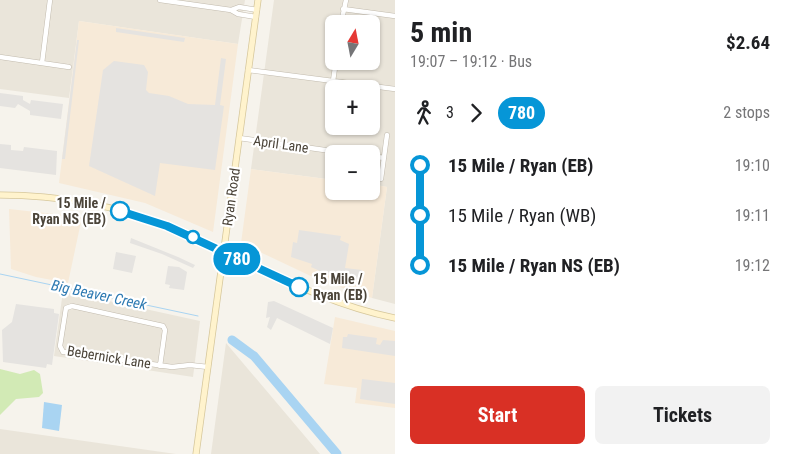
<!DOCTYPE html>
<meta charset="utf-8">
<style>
:root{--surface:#fff;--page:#f2f2f2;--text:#202124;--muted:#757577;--accent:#d93025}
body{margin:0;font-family:"Roboto Condensed",sans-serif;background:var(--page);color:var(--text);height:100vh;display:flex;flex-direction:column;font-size:19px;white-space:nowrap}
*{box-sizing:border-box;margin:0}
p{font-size:16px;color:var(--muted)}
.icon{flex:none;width:28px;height:28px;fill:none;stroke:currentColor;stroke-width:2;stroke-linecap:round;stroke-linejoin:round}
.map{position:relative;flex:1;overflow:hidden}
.details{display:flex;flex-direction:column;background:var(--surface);width:390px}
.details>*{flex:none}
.badge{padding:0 10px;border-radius:16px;font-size:18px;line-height:32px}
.needle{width:32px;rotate:10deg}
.buttons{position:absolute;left:325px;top:15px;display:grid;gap:10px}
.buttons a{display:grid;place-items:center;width:55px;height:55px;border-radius:8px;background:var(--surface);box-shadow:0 1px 4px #0004;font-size:25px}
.map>.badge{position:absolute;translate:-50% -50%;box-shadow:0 0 0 2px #fff}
.legs{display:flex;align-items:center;gap:8px;height:55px;padding:0 15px;font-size:16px}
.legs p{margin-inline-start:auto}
.head{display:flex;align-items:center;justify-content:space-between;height:85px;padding:0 15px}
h1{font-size:28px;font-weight:700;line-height:38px}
.action{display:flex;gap:10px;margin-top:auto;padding:10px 15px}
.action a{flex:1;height:58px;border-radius:8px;background:var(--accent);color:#fff;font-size:20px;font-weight:700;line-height:58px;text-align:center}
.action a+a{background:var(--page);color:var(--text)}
ul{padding:0 15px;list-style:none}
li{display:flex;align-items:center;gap:18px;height:50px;font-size:19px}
li i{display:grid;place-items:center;width:8px;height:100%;margin:0 6px;background:currentColor}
li i::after{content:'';width:12px;height:12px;margin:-6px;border:4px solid;border-radius:50%;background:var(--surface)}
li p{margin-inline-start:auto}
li:first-child i{background:linear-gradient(#0000 50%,currentColor 0)}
li:last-child i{background:linear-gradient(currentColor 50%,#0000 0)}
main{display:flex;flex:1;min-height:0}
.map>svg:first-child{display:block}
.residential{fill:#eae5da;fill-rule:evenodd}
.commercial{fill:#f7ead8}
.green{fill:#d2eab5}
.parking{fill:#e5e3e0}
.water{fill:#a9d4f2}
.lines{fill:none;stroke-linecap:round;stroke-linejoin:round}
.stream{stroke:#a9d4f2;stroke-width:1}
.river{stroke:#a9d4f2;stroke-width:9}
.minor-casing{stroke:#c2bbae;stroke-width:5.5}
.secondary-casing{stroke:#d6c79b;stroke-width:7}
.minor{stroke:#fff;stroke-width:4.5}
.secondary{stroke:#fff3cd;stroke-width:5.5}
.line-1-casing{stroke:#fff;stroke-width:11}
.line-1{stroke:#0696d7;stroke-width:8}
.stop-1-dot{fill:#fff;stroke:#0696d7;stroke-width:2.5}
.labels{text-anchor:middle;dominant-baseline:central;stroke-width:4.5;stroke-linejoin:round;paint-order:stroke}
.street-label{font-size:14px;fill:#4b4439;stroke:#fff}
.stop-label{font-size:14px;font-weight:bold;fill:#4b4439;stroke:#fff;text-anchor:end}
.water-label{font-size:15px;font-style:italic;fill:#2e7ab2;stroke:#fff}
</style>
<main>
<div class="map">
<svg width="395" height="454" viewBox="0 0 395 454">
<rect width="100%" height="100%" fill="#f6f3ec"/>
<path class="residential" d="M 0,0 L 245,0 L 238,44 L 79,21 L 69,98 L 0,89 Z
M 274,0 L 395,0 L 395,304 L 372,298 L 387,187 L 371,184 L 371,154 L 334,154 L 334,180 L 251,169 ZM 334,24 L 371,24 L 371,61 L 334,61 ZM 334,89 L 371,89 L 371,126 L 334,126 Z
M 63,291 L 200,321 L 193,377 L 54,356 Z
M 226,343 L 320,454 L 211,454 Z
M 0,429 L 176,454 L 0,454 Z"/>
<path class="commercial" d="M 79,21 L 238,44 L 213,232 L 145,203 L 59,183 Z
M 251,169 L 334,180 L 334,191 L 371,191 L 371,184 L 387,187 L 372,298 L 317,279 L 241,243 Z
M 9,209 L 82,217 L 68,283 L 36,277 L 11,269 Z
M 335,317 L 395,331 L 395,408 L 355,403 L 357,388 L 324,384 Z"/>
<path class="green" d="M 0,369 L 20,374 L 34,370 L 40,374 L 43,393 L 39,397 L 16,399 L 0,415 Z"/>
<path class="parking" d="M 116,28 L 185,38 L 184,42 L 116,32 Z
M 77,40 L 79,40 L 65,159 L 62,159 Z
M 221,58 L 226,59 L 220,105 L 224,106 L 215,170 L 160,163 L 155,196 L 89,166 L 103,70 L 114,61 L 144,65 L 148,72 L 146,90 L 149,93 L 169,96 L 188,104 L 215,105 Z
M 0,93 L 23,96 L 23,100 L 30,104 L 31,100 L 63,104 L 61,119 L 30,115 L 30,111 L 18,104 L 15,108 L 0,106 Z
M 0,144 L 11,145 L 11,150 L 23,151 L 24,147 L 57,151 L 56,175 L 0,168 Z
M 299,230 L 341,236 L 340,240 L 349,244 L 345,268 L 362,270 L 360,280 L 335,277 L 333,271 L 331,276 L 311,267 L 312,264 L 291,257 L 293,242 L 297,243 Z
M 131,238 L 178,257 L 195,265 L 193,268 L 162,254 L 130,243 Z
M 116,252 L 136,256 L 132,273 L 113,269 Z
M 168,266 L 179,267 L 187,272 L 184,290 L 169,288 L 170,285 L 165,284 Z
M 274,301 L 333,328 L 330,344 L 277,318 L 271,330 L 267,327 L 270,317 L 266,318 L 268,302 Z
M 16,304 L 54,309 L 54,313 L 59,314 L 52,365 L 47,364 L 46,368 L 3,362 L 2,330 L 12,322 Z
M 348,334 L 377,338 L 376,344 L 380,345 L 383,340 L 395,341 L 395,356 L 342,348 L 343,337 L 347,337 Z
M 362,379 L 395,383 L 395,404 L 360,399 Z"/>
<path class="water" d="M 44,402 L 62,405 L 59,431 L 42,428 Z"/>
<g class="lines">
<path class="stream" d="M 0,274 L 198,316"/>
<path class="river" d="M 232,340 L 254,356 L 337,454"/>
<defs>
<path id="minor" d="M 160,0 L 231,10 L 238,14 L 256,17
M 343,9 L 395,16
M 231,10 L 239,7 L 257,10
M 341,24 L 346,0
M 0,57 L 69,67
M 42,63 L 50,0
M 248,70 L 395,89
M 333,81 L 336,61
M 239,138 L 353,154
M 371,156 L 384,158
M 381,179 L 387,135
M 160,366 L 165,330 L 163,326 L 72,306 L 66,308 L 60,346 L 63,352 L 65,352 L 172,367 L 190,365 L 208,367"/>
<path id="secondary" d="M 0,195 C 57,195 114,205 167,226 C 243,256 313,302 395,318
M 196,454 L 258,0"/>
</defs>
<use href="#minor" class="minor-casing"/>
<use href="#secondary" class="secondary-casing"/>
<use href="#minor" class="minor"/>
<use href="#secondary" class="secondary"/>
</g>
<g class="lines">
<defs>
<path id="line-1" d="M 120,211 L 167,226 L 299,287"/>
</defs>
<use href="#line-1" class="line-1-casing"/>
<use href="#line-1" class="line-1"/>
</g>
<g class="stop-1-dot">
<circle cx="120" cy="211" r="9"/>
<circle cx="193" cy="237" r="6"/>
<circle cx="299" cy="287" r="9"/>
</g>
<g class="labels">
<g class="street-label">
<text transform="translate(281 144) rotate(8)">April Lane</text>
<text transform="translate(231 197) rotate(-82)">Ryan Road</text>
<text transform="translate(109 357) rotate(9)">Bebernick Lane</text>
</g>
<g class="stop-label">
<text x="106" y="203">15 Mile /<tspan x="106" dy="16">Ryan NS (EB)</tspan></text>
<text x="313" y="279" text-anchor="start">15 Mile /<tspan x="313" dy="16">Ryan (EB)</tspan></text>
</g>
<g class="water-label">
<text transform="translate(99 295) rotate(12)">Big Beaver Creek</text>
</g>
</g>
</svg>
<div class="buttons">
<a><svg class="needle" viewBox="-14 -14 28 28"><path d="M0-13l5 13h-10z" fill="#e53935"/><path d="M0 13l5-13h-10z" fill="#757577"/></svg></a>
<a>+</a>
<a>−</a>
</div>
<b class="badge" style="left:237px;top:259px;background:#0696d7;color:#fff">780</b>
</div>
<section class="details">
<div class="head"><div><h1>5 min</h1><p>19:07 – 19:12 · Bus</p></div><b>$2.64</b></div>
<div class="legs"><svg class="icon" aria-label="walk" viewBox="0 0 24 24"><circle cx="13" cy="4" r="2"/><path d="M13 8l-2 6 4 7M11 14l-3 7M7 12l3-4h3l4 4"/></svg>3<svg class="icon" aria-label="forward" viewBox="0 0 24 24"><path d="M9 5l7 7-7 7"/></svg><b class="badge" style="background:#0696d7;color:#fff">780</b><p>2 stops</p></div>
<ul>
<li><i style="color:#0696d7"></i><b>15 Mile / Ryan (EB)</b><p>19:10</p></li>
<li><i style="color:#0696d7"></i><span>15 Mile / Ryan (WB)</span><p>19:11</p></li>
<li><i style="color:#0696d7"></i><b>15 Mile / Ryan NS (EB)</b><p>19:12</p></li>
</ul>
<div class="action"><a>Start</a><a>Tickets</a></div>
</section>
</main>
